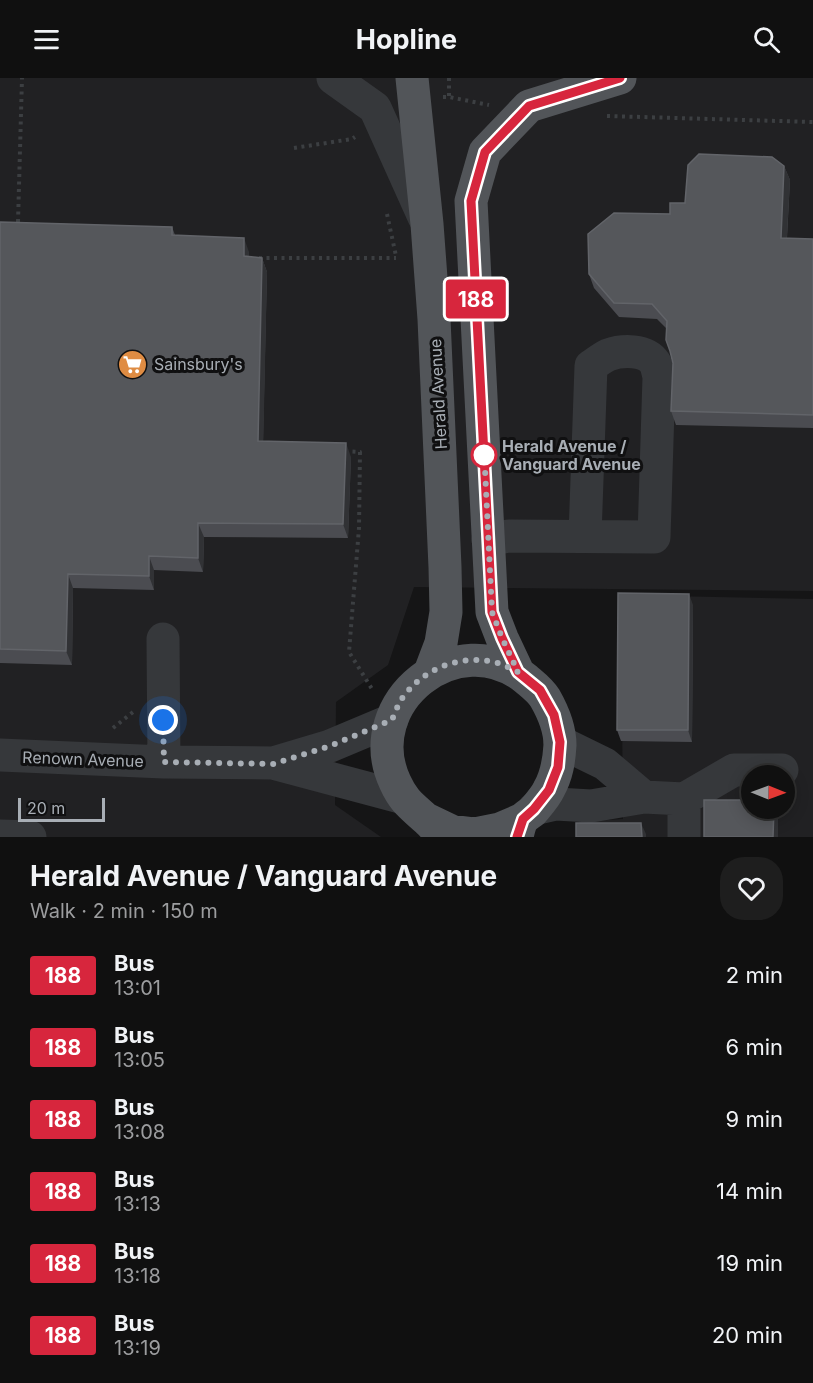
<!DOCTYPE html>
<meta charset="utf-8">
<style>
:root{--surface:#101010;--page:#1e1e1e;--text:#f1f3f6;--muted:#9c9d9f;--line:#303030}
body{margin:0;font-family:Inter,sans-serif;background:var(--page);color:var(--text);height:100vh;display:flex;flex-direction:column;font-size:22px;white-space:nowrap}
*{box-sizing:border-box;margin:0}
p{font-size:20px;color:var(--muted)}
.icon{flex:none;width:33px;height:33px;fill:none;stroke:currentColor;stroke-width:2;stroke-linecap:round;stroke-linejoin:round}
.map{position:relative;height:759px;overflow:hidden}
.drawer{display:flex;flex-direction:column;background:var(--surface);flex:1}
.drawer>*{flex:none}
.badge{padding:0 12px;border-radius:4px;font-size:21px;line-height:39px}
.needle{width:39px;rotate:91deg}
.buttons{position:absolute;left:741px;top:687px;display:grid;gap:12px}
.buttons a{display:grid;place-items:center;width:54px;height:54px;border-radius:50%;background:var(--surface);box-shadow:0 3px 15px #0003,0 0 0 2px var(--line);font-size:30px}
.scale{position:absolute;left:18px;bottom:15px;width:87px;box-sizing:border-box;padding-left:6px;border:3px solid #a8aeb5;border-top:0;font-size:16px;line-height:21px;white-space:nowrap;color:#a8aeb5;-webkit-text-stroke:4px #101011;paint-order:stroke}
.you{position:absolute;width:30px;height:30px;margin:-15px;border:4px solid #fff;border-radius:50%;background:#1a73e8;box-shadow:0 0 0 9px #1a73e833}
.map>.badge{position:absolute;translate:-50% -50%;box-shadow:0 0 0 3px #fff}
.round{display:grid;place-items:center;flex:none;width:63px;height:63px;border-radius:24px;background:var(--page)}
.headline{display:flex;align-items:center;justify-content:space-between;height:102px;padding:0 30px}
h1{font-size:28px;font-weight:700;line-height:45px}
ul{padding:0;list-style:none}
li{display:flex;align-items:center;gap:18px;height:72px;padding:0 30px}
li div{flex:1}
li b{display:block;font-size:22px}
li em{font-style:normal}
li .badge{min-width:66px;font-weight:700;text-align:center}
header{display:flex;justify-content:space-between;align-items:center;height:78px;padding:0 30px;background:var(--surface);font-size:27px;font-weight:700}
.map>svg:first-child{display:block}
.built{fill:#212123;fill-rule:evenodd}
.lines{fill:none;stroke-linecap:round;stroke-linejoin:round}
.path{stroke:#3c3f42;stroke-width:4;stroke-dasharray:3 4.5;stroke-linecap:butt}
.minor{stroke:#36383b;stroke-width:33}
.major{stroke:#525559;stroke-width:33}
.wall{fill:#4b4c51}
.shaded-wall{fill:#313235}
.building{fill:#55575b;stroke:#626469;stroke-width:1.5}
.line-casing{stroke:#fff;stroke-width:14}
.line{stroke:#d7263d;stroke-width:9}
.walk{stroke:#a8aeb5;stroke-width:6;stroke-dasharray:0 10.8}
.stop-dot{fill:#fff;stroke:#d7263d;stroke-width:3}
.labels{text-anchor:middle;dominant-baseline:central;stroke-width:6;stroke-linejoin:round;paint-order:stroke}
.poi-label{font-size:16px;fill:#a8aeb5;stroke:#101011;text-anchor:start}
.street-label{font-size:16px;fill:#a8aeb5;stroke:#101011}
.stop-label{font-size:16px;font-weight:bold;fill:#a8aeb5;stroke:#101011;text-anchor:start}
</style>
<header><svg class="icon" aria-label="menu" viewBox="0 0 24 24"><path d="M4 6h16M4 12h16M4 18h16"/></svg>Hopline<svg class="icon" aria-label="search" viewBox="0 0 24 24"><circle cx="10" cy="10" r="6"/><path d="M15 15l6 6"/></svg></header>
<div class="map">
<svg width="813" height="759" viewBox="0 0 813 759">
<rect width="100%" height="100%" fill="#151516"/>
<path class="built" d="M 0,0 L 813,0 L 813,513 L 414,509 L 388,587 L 336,624 L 335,727 L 381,759 L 0,759 Z
M 621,517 L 813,521 L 813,759 L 579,759 L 579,744 L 623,741 ZM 752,698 L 784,698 L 784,730 L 752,730 Z"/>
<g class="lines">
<path class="path" d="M 449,0 L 449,19
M 443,19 L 449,19 L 489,27
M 607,38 L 813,44
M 294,70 L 352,61 L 355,59
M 387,136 L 396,178
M 18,144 L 22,0
M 259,180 L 396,180
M 345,373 L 360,374 L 359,450 L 349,574 L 372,611
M 113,650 L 133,634"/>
<path class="minor" d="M 333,0 L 375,30 L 424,139
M 488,462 L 509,458 L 654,459 L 659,299 C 658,294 657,289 655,285 C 646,271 622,272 608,277 C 602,280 597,284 591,288 L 585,458
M 163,561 L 164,684
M 560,664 L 605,686 L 644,719
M 0,677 L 164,684 L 273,685 L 404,720
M 273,685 L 330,668 L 392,642
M 684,721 L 684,759
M 534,731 L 556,726 L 591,728 L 644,719 L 684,721 L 734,692 L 782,692
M 0,758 L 30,759"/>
<path class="major" d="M 412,0 L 427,146 L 434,241 L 445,489 L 446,534 L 441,565 L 430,594
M 518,594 L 502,560 L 492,534 L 471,123 L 485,74 L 529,28 L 620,0
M 428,742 L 451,753 L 475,756 L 500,751 L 523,741
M 442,759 C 437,753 433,747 427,742 C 412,728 404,724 395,704 C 358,624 458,545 526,601 C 533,607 540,612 545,620 C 553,634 560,650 560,667 C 559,683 557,697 549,711 C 546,718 538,727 533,733 C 529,736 525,738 522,742 C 520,746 518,754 517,759"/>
</g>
<path class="wall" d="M 784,88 L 790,102 L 787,160 L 813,161 L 813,350 L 676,347 L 671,333 L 673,285 L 667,251 L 657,241 L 619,239 L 594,210 L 589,196 L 685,125 Z
M 0,144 L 172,149 L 175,157 L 249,174 L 249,179 L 262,180 L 267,194 L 263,363 L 351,379 L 348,460 L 204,459 L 203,494 L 154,492 L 154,512 L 73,510 L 72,587 L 0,585 Z
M 693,527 L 692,664 L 621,663 L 617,652 Z"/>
<path class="shaded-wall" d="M 784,88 L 790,102 L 786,174 L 781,160 Z
M 244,160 L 249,174 L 249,192 L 244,178 Z
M 262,180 L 267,194 L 263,377 L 258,363 Z
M 346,365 L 351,379 L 348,460 L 343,446 Z
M 198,445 L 204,459 L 203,494 L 198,480 Z
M 149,478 L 154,492 L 154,512 L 149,498 Z
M 68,496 L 73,510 L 72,587 L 66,573 Z
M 689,516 L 693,527 L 692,664 L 688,652 Z
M 774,730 L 777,730 L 778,733 L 778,759 L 773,759 Z
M 641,745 L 646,756 L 646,759 L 642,759 Z"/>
<path class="building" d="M 699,76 L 772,79 L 784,88 L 781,160 L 813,161 L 813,337 L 671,333 L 673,285 L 670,273 L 666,262 L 667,243 L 652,226 L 614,225 L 589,196 L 588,156 L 614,135 L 670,136 L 670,125 L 685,125 L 688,87 Z
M 0,144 L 172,149 L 172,157 L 244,160 L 244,178 L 262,180 L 258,363 L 346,365 L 343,446 L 198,445 L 198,480 L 149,478 L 149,498 L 68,496 L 66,573 L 0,571 Z
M 618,515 L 689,516 L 688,652 L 617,652 Z
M 704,722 L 752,722 L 752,730 L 774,730 L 773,759 L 704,759 Z
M 576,745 L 641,745 L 642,759 L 576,759 Z"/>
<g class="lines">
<defs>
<path id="line" d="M 517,759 L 523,741 L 534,731 L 549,712 L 558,689 L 560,664 L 554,637 L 540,612 L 518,594 L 502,560 L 492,534 L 471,123 L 485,74 L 529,28 L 620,0"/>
</defs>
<use href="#line" class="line-casing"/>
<use href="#line" class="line"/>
<path class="walk" d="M 163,642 L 164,684 L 273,686 L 330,668 L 392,642 C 396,632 400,621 408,613 C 430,587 468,575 501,586 C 507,588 513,592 518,594 L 502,560 L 492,534 L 484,371 L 484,377"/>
</g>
<defs>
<symbol id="supermarket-disc" viewBox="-11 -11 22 22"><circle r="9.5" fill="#df8c43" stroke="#101011"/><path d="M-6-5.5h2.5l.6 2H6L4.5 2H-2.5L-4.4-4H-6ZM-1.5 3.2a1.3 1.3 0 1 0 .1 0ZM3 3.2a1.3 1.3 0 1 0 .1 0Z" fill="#fff"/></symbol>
</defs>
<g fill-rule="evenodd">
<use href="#supermarket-disc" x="116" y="270" width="33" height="33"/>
</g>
<circle class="stop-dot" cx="484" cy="377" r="12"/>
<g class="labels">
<g class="poi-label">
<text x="154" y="286">Sainsbury's</text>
</g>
<g class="street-label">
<text transform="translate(438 316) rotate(-93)">Herald Avenue</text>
<text transform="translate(83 681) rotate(2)">Renown Avenue</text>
</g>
<g class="stop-label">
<text x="502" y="368">Herald Avenue /<tspan x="502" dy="18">Vanguard Avenue</tspan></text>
</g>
</g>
</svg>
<div class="buttons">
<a><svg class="needle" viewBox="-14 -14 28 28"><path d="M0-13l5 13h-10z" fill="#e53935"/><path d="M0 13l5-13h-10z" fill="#9c9d9f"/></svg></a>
</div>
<div class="scale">20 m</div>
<div class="you" style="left:163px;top:642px"></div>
<b class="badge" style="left:476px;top:221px;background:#d7263d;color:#fff">188</b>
</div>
<section class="drawer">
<div class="headline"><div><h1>Herald Avenue / Vanguard Avenue</h1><p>Walk · 2 min · 150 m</p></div><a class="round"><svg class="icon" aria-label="heart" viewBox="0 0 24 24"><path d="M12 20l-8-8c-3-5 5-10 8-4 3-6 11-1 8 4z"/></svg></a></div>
<ul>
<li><span class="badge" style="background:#d7263d;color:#fff">188</span><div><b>Bus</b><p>13:01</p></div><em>2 min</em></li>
<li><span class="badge" style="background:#d7263d;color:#fff">188</span><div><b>Bus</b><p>13:05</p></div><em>6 min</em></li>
<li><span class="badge" style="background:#d7263d;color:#fff">188</span><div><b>Bus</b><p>13:08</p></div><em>9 min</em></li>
<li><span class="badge" style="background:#d7263d;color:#fff">188</span><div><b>Bus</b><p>13:13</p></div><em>14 min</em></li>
<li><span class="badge" style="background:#d7263d;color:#fff">188</span><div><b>Bus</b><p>13:18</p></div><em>19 min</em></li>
<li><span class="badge" style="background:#d7263d;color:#fff">188</span><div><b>Bus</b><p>13:19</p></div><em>20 min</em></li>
</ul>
</section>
